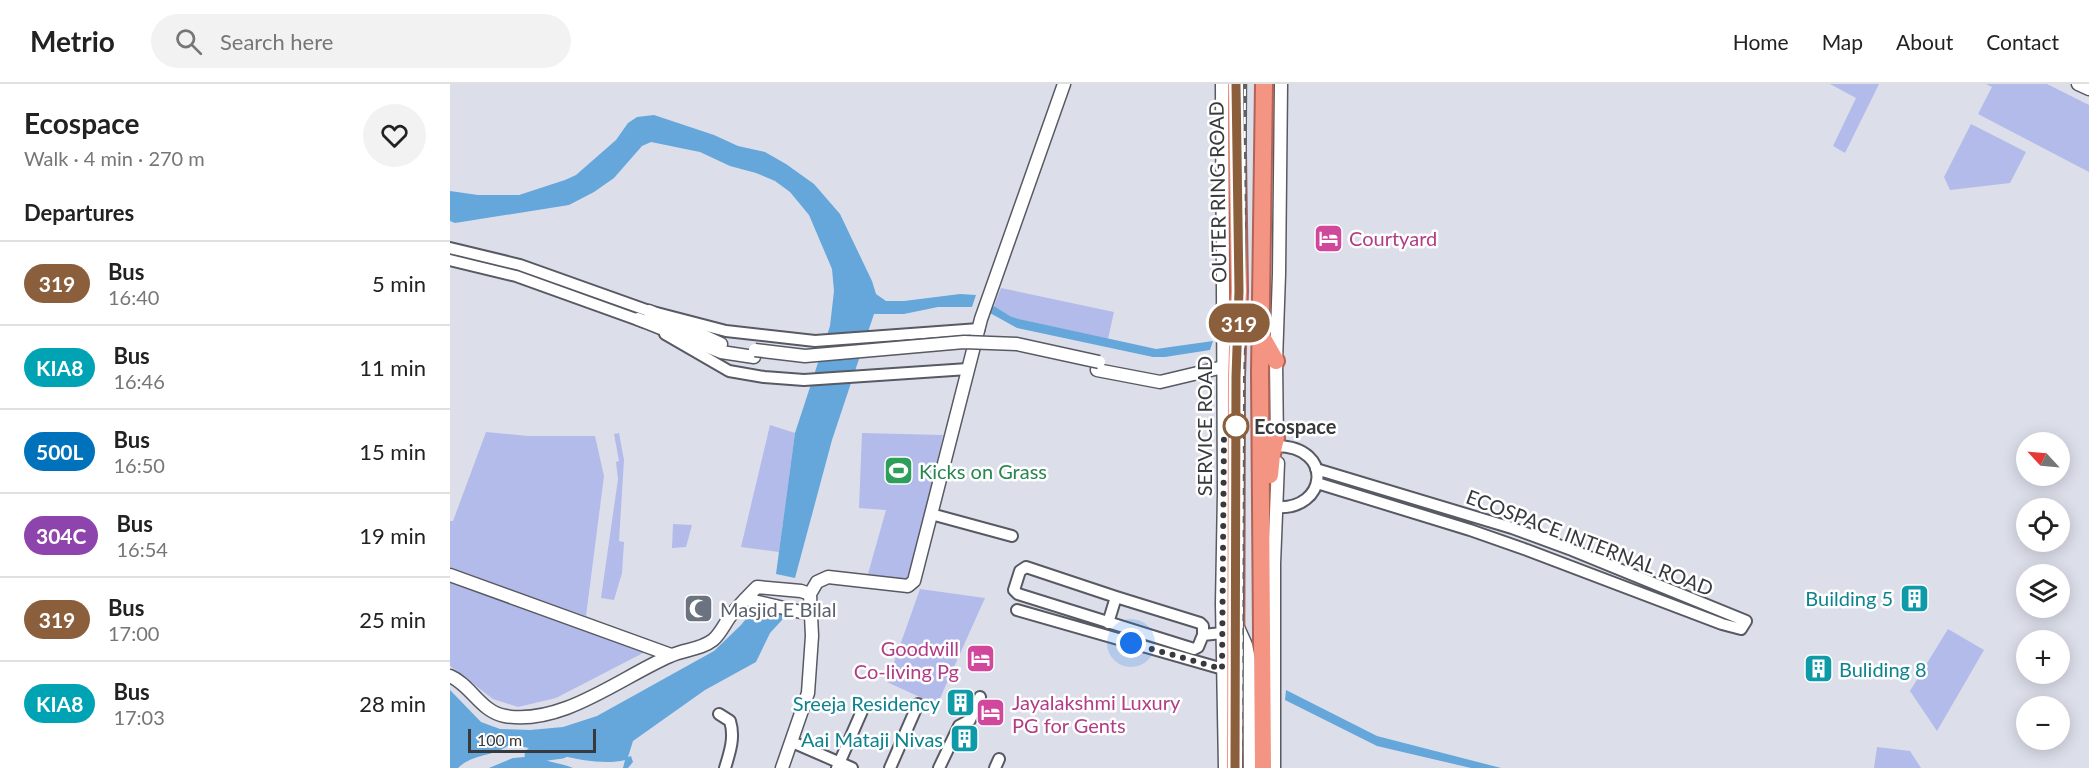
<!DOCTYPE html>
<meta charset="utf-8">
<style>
:root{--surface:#fff;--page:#f2f2f2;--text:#222;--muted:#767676;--line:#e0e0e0}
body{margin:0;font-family:Lato,sans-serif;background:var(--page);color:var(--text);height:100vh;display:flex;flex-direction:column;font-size:22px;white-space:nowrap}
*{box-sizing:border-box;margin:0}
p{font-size:20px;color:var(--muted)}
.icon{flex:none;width:33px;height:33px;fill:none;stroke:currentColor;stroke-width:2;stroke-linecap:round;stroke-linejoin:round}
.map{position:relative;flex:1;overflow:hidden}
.sheet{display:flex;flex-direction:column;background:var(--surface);width:450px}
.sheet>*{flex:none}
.badge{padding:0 12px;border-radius:20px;font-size:21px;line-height:39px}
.needle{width:39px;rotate:296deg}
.tools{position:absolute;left:1566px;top:348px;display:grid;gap:12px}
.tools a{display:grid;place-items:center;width:54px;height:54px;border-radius:50%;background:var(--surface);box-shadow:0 3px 15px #0003;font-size:30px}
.scale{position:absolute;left:18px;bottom:15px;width:128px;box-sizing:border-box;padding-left:6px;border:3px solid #38393d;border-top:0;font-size:16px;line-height:21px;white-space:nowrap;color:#38393d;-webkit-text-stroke:4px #fff;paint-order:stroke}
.you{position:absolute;width:30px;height:30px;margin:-15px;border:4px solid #fff;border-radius:50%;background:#1a73e8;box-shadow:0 0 0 9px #1a73e833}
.map>.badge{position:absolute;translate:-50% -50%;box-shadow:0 0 0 3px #fff}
h2{padding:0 24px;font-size:22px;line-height:54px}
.round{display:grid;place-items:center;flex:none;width:63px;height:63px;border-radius:32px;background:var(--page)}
.headline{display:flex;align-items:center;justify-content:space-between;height:102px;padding:0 24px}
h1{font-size:28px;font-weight:700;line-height:45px}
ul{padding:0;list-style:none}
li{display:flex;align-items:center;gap:18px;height:84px;padding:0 24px;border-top:2px solid var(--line)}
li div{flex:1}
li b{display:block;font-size:22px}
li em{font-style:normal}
li .badge{min-width:66px;font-weight:700;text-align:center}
header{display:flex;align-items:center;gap:36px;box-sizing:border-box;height:84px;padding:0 30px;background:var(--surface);border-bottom:2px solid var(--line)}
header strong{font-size:28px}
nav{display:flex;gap:33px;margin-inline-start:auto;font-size:21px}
.search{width:420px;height:54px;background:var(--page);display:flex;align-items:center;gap:15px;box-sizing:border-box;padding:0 21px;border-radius:33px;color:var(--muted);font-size:22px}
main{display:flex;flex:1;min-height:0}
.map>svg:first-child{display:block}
.green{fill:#b2bbea}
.water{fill:#65a6db}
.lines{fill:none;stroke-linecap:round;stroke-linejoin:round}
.river{stroke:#65a6db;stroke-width:15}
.minor-casing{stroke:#575a63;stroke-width:14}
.tertiary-casing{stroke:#575a63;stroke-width:15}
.trunk-casing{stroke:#b16355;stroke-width:20}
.minor{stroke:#fff;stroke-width:10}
.tertiary{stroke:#fff;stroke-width:12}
.trunk{stroke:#f49482;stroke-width:16}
.rail-casing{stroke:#606167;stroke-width:4.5}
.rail{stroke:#fff;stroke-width:2;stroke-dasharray:7;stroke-linecap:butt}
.tertiary-bridge-casing{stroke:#575a63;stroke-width:15;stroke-linecap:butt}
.tertiary-bridge{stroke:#fff;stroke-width:12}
.line-casing{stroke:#fff;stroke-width:14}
.line{stroke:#8b5e3c;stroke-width:9}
.walk{stroke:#38393d;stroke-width:6;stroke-dasharray:0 10.8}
.stop-dot{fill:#fff;stroke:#8b5e3c;stroke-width:3}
.labels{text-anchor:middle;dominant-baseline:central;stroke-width:5;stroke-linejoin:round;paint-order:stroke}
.street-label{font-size:20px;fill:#38393d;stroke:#fff}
.hotel-label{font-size:20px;fill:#b23c85;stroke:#fff;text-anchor:start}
.stop-label{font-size:20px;font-weight:bold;fill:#38393d;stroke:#fff;text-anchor:start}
.leisure-label{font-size:20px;fill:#27864d;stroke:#fff;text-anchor:start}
.culture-label{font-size:20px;fill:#0d838f;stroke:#fff;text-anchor:end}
.worship-label{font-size:20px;fill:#5b616d;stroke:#fff;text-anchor:start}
</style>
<header>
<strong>Metrio</strong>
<div class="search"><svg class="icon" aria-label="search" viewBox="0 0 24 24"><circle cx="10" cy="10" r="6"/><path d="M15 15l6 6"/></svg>Search here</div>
<nav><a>Home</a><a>Map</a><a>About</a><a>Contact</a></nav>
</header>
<main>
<section class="sheet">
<div class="headline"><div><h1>Ecospace</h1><p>Walk · 4 min · 270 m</p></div><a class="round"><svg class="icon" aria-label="heart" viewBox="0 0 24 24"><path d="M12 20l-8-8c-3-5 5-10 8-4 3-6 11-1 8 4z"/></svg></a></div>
<h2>Departures</h2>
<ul>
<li><span class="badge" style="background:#8b5e3c;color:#fff">319</span><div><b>Bus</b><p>16:40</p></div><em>5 min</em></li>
<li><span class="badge" style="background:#00a3b4;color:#fff">KIA8</span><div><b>Bus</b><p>16:46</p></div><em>11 min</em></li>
<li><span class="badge" style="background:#0072bc;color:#fff">500L</span><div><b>Bus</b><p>16:50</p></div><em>15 min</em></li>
<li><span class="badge" style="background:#8e44ad;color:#fff">304C</span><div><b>Bus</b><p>16:54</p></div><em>19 min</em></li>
<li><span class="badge" style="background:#8b5e3c;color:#fff">319</span><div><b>Bus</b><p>17:00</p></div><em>25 min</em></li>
<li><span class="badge" style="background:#00a3b4;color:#fff">KIA8</span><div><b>Bus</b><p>17:03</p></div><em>28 min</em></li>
</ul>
</section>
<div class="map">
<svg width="1639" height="684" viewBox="0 0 1639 684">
<rect width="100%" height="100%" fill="#dcdfea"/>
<path class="green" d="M 1380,0 L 1429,0 L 1395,69 L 1383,62 L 1406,14 Z
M 1536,0 L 1597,0 L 1639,21 L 1639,88 L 1528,30 L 1542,3 Z
M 1521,40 L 1576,68 L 1560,99 L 1500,106 L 1494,93 Z
M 551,204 L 664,228 L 658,255 L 569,235 L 560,232 L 544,222 Z
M 320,341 L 345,349 L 329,468 L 291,463 Z
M 36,348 L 78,352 L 145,352 L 154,392 L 136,532 L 0,485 L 0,437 L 3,437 Z
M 169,349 L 174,376 L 169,457 L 174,458 L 172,489 L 164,516 L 151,514 L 168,395 L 166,378 L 169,377 L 164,350 Z
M 412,349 L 493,351 L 460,496 L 418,490 L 436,426 L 409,424 Z
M 223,440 L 242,441 L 236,463 L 222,464 Z
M 0,496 L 195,568 L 106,614 L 68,623 L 43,615 L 0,582 Z
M 470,505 L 535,514 L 487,621 L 437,598 Z
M 1498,545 L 1534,566 L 1487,647 L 1460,607 Z
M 1427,663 L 1460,667 L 1471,684 L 1424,684 Z"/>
<path class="water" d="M 204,31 L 264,51 L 288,62 L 315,68 L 336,80 L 364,100 L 390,130 L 422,197 L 426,210 L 436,217 L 454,217 L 510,210 L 526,211 L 522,223 L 488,223 L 454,230 L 424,230 L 382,356 L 345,494 L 326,490 L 345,349 L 380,242 L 384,207 L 382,185 L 359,131 L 340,108 L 325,97 L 306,89 L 280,82 L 250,68 L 201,58 L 192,62 L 164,94 L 144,108 L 119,121 L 5,139 L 0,137 L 0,107 L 28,111 L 69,111 L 115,96 L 126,91 L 166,56 L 178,39 L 187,33 Z
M 544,222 L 560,232 L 569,235 L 706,265 L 763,257 L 760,266 L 715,273 L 703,273 L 567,244 L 540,229 Z
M 304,525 L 333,531 L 332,536 L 320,549 L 306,578 L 255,606 L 183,657 L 178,673 L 181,672 L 183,678 L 178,684 L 173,684 L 175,676 C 144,684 93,666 60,660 C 45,673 23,669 8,684 L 0,684 L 0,606 L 31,638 L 50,645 L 80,646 L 113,643 L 147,632 L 264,567 L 291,541 Z
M 836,606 L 927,652 L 1051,684 L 1021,684 L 927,662 L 835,616 Z
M 87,672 C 98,679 111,679 123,684 L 39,684 L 63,674 Z"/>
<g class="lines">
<path class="river" d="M 82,671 L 112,667"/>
<defs>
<path id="minor" d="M 0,164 L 70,181 L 199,227 L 276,247 L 365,257 L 529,245
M 0,176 L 66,192 L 194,238
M 215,250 L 279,287 L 314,293 L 354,296 L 518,285
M 866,385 L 1062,444 L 1122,466 L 1296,537 L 1291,545 L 1272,540 L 1077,466 L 1020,446 L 867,399
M 826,423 C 877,427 885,363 827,362
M 481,430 L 562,452
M 567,526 L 773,585
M 658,539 L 666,513
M 753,551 L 748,563 L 744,565 L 568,510 L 564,506 L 570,487 L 576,483 L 666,513 L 750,539 L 753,542 L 753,551 L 772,549
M 269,630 L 280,637 C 285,653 280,668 275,684
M 342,658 L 402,684
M 387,684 L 412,627
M 440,684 L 468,620
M 489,684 L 509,642 L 520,636 L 530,613
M 545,684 L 549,675"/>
<path id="tertiary" d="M 772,0 L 774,408 L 772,520 L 775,684
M 1628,0 L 1639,5
M 199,227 L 271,260
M 188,235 L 271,268 L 304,273
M 647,286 L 710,298 L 773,283
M 827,362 L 826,277 L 829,190 L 831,0
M 0,491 L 221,571
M 295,515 L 351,528 L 360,527
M 787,541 L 796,561 L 799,576 L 800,684
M 0,592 C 21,601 31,628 55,632 C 112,642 171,593 220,572 C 235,565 250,566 263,556 C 270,550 274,541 279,534 C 287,523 297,513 307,503 L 351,507 L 360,510
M 332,684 L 358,609 L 362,552 L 360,510 L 367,498 L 378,493 L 458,502 L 464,497 L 531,235 L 614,0
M 824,684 L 824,480 L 828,379"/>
<path id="trunk" d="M 811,251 L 826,277
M 820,391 L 822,370 L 826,354
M 785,684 L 786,293 L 789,207 L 786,0
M 813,684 L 810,289 L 814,0"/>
</defs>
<use href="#minor" class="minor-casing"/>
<use href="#tertiary" class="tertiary-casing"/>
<use href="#trunk" class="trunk-casing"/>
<use href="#minor" class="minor"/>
<use href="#tertiary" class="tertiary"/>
<use href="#trunk" class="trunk"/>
<defs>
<path id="rail" d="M 791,684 L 795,0"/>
</defs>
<use href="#rail" class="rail-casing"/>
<use href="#rail" class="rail"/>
<defs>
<path id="tertiary-bridge" d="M 305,266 L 355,272 L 514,258 L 567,260 L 649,278"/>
</defs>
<use href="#tertiary-bridge" class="tertiary-bridge-casing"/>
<use href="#tertiary-bridge" class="tertiary-bridge"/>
</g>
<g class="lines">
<defs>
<path id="line" d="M 785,684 L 786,293 L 789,207 L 786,0"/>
</defs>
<use href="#line" class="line-casing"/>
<use href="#line" class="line"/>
<path class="walk" d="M 681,559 L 772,585 L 774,350 L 786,342"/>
</g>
<defs>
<symbol id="hotel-square" viewBox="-11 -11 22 22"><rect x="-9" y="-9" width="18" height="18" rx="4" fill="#d1479c" stroke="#fff"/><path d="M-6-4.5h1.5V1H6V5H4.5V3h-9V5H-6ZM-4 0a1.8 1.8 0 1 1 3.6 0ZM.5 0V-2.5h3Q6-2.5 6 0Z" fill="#fff"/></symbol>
<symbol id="stadium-square" viewBox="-11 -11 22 22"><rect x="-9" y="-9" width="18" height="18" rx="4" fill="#2e9e5b" stroke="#fff"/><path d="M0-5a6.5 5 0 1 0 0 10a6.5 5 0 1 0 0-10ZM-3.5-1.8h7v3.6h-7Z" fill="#fff"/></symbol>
<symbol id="building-square" viewBox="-11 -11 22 22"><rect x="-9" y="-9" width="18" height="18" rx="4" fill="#0f9aa8" stroke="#fff"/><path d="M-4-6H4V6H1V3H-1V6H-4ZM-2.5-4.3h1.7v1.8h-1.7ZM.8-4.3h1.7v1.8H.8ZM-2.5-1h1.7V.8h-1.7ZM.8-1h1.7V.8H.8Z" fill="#fff"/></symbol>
<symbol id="mosque-square" viewBox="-11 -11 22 22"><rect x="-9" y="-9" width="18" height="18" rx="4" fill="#6b7280" stroke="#fff"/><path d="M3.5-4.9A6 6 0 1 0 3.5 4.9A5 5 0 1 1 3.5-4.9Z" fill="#fff"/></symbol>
</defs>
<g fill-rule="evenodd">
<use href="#hotel-square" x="862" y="138" width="33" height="33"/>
<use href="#stadium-square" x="432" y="370" width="33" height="33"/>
<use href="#building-square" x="1448" y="498" width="33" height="33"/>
<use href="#mosque-square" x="232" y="508" width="33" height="33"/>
<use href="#hotel-square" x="514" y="558" width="33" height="33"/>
<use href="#building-square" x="1352" y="568" width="33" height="33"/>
<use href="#building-square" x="494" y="602" width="33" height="33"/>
<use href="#hotel-square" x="524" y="612" width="33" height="33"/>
<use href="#building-square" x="498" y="638" width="33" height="33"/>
</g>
<circle class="stop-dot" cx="786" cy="342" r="12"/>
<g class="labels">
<g class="street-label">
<text transform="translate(767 108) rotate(-91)">OUTER RING ROAD</text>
<text transform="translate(754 342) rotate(-90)">SERVICE ROAD</text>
<text transform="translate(1140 458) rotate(21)">ECOSPACE INTERNAL ROAD</text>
</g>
<g class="hotel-label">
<text x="899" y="154">Courtyard</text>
<text x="509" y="564" text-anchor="end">Goodwill<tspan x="509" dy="23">Co-living Pg</tspan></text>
<text x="562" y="618">Jayalakshmi Luxury<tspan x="562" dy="23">PG for Gents</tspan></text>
</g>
<g class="stop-label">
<text x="804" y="342">Ecospace</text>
</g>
<g class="leisure-label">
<text x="469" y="387">Kicks on Grass</text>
</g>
<g class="culture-label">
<text x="1443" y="514">Building 5</text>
<text x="1389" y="585" text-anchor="start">Buliding 8</text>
<text x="490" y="619">Sreeja Residency</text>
<text x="493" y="655">Aai Mataji Nivas</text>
</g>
<g class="worship-label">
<text x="270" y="525">Masjid E Bilal</text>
</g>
</g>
</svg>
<div class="tools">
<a><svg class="needle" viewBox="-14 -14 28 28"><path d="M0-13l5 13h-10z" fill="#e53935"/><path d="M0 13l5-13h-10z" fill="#767676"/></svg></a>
<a><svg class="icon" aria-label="locate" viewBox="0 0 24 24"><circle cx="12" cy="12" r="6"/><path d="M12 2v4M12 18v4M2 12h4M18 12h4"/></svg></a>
<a><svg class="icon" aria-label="layers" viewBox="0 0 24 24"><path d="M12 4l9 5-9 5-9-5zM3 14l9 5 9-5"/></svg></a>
<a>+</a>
<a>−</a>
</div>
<div class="scale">100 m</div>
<div class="you" style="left:681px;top:559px"></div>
<b class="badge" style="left:789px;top:239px;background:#8b5e3c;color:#fff">319</b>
</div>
</main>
